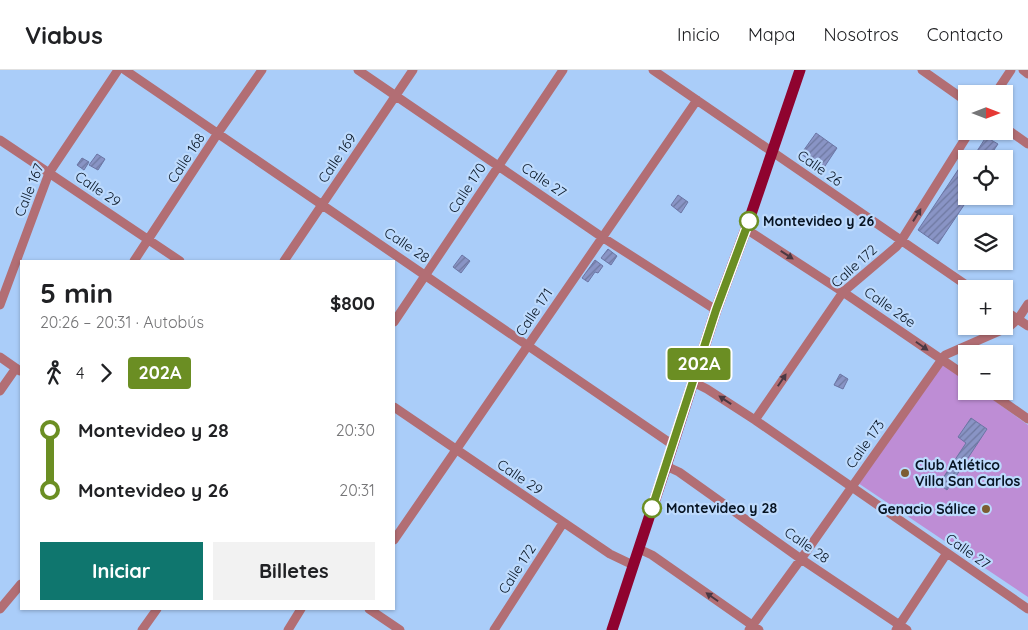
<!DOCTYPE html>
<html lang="es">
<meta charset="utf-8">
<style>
:root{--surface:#fff;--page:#f2f2f2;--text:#202124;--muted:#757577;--line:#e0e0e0;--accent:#0f766e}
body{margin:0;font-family:Quicksand,sans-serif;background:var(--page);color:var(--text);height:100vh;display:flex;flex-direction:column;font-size:19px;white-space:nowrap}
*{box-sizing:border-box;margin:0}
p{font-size:16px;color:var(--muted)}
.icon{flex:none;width:28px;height:28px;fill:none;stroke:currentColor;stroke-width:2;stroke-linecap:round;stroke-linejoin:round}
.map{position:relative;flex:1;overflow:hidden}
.sheet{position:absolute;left:20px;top:190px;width:375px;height:350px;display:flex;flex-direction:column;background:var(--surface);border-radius:0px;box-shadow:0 1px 4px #0004}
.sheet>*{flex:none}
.badge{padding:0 10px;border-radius:4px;font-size:18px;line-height:32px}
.needle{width:32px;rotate:90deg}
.buttons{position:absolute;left:958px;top:15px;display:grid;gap:10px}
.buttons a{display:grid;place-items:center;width:55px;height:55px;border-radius:0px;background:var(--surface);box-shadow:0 1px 4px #0004;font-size:25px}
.map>.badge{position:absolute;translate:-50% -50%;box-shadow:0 0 0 2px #fff}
.legs{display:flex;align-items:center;gap:8px;height:55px;padding:0 20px;font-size:16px}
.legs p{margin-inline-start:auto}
.summary{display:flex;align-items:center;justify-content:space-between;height:85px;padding:0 20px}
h1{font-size:28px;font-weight:800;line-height:38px}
.action{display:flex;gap:10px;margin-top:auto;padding:10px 20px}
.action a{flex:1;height:58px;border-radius:0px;background:var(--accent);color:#fff;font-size:20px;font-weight:800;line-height:58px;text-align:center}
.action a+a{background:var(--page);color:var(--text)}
ul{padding:0 20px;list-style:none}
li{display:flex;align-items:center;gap:18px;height:60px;font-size:19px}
li i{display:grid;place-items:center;width:8px;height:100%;margin:0 6px;background:currentColor}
li i::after{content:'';width:12px;height:12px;margin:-6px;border:4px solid;border-radius:50%;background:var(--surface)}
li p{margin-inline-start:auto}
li:first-child i{background:linear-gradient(#0000 50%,currentColor 0)}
li:last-child i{background:linear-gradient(currentColor 50%,#0000 0)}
header{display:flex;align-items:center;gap:30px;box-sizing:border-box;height:70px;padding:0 25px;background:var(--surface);border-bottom:1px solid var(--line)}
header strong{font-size:24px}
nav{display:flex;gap:28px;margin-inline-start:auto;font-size:18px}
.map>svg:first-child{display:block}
.pitch{fill:#be8dd5}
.building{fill:url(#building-hatch);stroke:#6b75a4}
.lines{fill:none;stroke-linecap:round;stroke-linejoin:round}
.minor{stroke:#b26e74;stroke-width:9}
.major{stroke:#8f032f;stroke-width:11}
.oneway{fill:#4b3843}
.line-1-casing{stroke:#fff;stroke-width:11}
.line-1{stroke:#6b8e23;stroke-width:8}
.stop-1-dot{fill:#fff;stroke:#6b8e23;stroke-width:2.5}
.poi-dot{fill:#7c5d32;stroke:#bddafd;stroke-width:2}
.labels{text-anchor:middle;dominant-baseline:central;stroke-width:4.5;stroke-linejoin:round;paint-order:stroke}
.street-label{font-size:14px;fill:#071423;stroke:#bddafd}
.stop-label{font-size:14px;font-weight:bold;fill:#071423;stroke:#bddafd;text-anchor:start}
.poi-label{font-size:14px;font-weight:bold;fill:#071423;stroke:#bddafd;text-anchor:start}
</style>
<header>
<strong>Viabus</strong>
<nav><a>Inicio</a><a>Mapa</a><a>Nosotros</a><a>Contacto</a></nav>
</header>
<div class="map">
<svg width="1028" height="560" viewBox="0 0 1028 560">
<defs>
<pattern id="building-hatch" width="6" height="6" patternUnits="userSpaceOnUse" patternTransform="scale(1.25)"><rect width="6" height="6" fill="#8994c5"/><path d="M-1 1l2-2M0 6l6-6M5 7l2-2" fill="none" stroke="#6e78a0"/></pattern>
</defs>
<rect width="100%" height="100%" fill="#aacdf9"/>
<path class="pitch" d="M 942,293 L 966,311 L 966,321 L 981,321 L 1028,355 L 1028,527 L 858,413 Z"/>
<path class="building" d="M 816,63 L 837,78 L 823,99 L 801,84 Z
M 986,67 L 998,74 L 988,89 L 972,89 Z
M 97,84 L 105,89 L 98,100 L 89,95 Z
M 82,88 L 89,92 L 84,100 L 77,95 Z
M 966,88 L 966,126 L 970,126 L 938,174 L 918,160 Z
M 678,125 L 688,132 L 681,143 L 671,135 Z
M 608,179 L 617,186 L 611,195 L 601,188 Z
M 462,185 L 470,191 L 461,203 L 453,197 Z
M 595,190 L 603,196 L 598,203 L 595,202 L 588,212 L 582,208 Z
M 840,304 L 848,309 L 843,319 L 834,315 Z
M 971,348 L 987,359 L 947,420 L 939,414 L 966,373 L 958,367 Z"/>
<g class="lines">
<path class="minor" d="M 125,0 L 673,375
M 358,0 L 602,167 L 716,240
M 653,0 L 972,219
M 922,0 L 966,31
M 1023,0 L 1028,4
M 995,24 L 1011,0
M 1004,57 L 1028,74
M 0,70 L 180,191
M 746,159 L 843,222 L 966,306
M 134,191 L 218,63 L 262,0
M 284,191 L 413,0
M 0,235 L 49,103 L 118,0
M 1004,240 L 1028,256
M 394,252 L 563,0
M 0,287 L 20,301
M 693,312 L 707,319 L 755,350 L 1028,539
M 0,321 L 16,298
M 988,321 L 1028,349
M 394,337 L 610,484 L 633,495
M 755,350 L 843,222 L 896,177 L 901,171 L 970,61
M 666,396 L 679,402 L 801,489 L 907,560
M 394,470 L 697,30
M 639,479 L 652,485 L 759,560
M 0,539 L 21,514
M 369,539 L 400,560
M 142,560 L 157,539
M 288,560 L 301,539
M 494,560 L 563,453
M 749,560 L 801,489 L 945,285 L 1009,257 L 1018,249 L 1028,234
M 896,560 L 947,483"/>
<path class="major" d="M 612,560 L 666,396 L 716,240 L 746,159 L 800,0"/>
</g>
<defs><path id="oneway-solid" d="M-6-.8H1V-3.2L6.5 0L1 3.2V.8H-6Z" transform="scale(1.25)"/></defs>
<g class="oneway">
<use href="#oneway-solid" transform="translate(917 145) rotate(-58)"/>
<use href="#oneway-solid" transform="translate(787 185) rotate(33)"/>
<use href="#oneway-solid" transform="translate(922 276) rotate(35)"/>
<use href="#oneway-solid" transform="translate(782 310) rotate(-56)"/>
<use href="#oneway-solid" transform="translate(725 330) rotate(-146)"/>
<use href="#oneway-solid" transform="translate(712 527) rotate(-145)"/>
</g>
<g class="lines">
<defs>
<path id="line-1" d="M 652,438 L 716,240 L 749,151"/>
</defs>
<use href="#line-1" class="line-1-casing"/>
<use href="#line-1" class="line-1"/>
</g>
<g class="stop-1-dot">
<circle cx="749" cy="151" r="9"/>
<circle cx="652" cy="438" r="9"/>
</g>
<g class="poi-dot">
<circle cx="905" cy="403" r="5"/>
<circle cx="986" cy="439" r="5"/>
</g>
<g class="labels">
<g class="street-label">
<text transform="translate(186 88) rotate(-57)">Calle 168</text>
<text transform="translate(337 88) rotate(-56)">Calle 169</text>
<text transform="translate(820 98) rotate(35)">Calle 26</text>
<text transform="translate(544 110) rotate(34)">Calle 27</text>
<text transform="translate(467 118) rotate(-57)">Calle 170</text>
<text transform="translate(98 119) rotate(34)">Calle 29</text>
<text transform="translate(29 120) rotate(-68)">Calle 167</text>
<text transform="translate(407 175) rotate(34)">Calle 28</text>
<text transform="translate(854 196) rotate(-42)">Calle 172</text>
<text transform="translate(890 237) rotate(35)">Calle 26e</text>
<text transform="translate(534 242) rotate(-56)">Calle 171</text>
<text transform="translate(865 374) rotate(-55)">Calle 173</text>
<text transform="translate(520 407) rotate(34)">Calle 29</text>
<text transform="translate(807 475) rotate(35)">Calle 28</text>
<text transform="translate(968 481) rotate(35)">Calle 27</text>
<text transform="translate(517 499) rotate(-57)">Calle 172</text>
</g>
<g class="stop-label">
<text x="763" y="151">Montevideo y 26</text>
<text x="666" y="438">Montevideo y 28</text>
</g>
<g class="poi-label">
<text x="915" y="395">Club Atlético<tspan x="915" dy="16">Villa San Carlos</tspan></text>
<text x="976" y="439" text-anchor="end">Genacio Sálice</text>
</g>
</g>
</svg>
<div class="buttons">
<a><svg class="needle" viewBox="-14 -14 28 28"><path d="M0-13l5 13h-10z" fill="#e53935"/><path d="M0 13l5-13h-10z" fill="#757577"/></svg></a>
<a><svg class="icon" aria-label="locate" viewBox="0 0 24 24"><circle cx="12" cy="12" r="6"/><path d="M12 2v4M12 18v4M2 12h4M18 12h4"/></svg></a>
<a><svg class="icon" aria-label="layers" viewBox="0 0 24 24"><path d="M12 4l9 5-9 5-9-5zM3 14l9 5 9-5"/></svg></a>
<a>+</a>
<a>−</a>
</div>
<b class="badge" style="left:699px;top:294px;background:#6b8e23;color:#fff">202A</b>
<section class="sheet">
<div class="summary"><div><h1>5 min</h1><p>20:26 – 20:31 · Autobús</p></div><b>$800</b></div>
<div class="legs"><svg class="icon" aria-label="walk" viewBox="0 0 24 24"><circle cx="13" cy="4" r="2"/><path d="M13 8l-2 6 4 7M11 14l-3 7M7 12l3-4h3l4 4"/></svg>4<svg class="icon" aria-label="forward" viewBox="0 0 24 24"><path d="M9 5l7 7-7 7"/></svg><b class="badge" style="background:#6b8e23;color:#fff">202A</b></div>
<ul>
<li><i style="color:#6b8e23"></i><b>Montevideo y 28</b><p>20:30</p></li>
<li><i style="color:#6b8e23"></i><b>Montevideo y 26</b><p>20:31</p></li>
</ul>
<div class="action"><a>Iniciar</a><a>Billetes</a></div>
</section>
</div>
